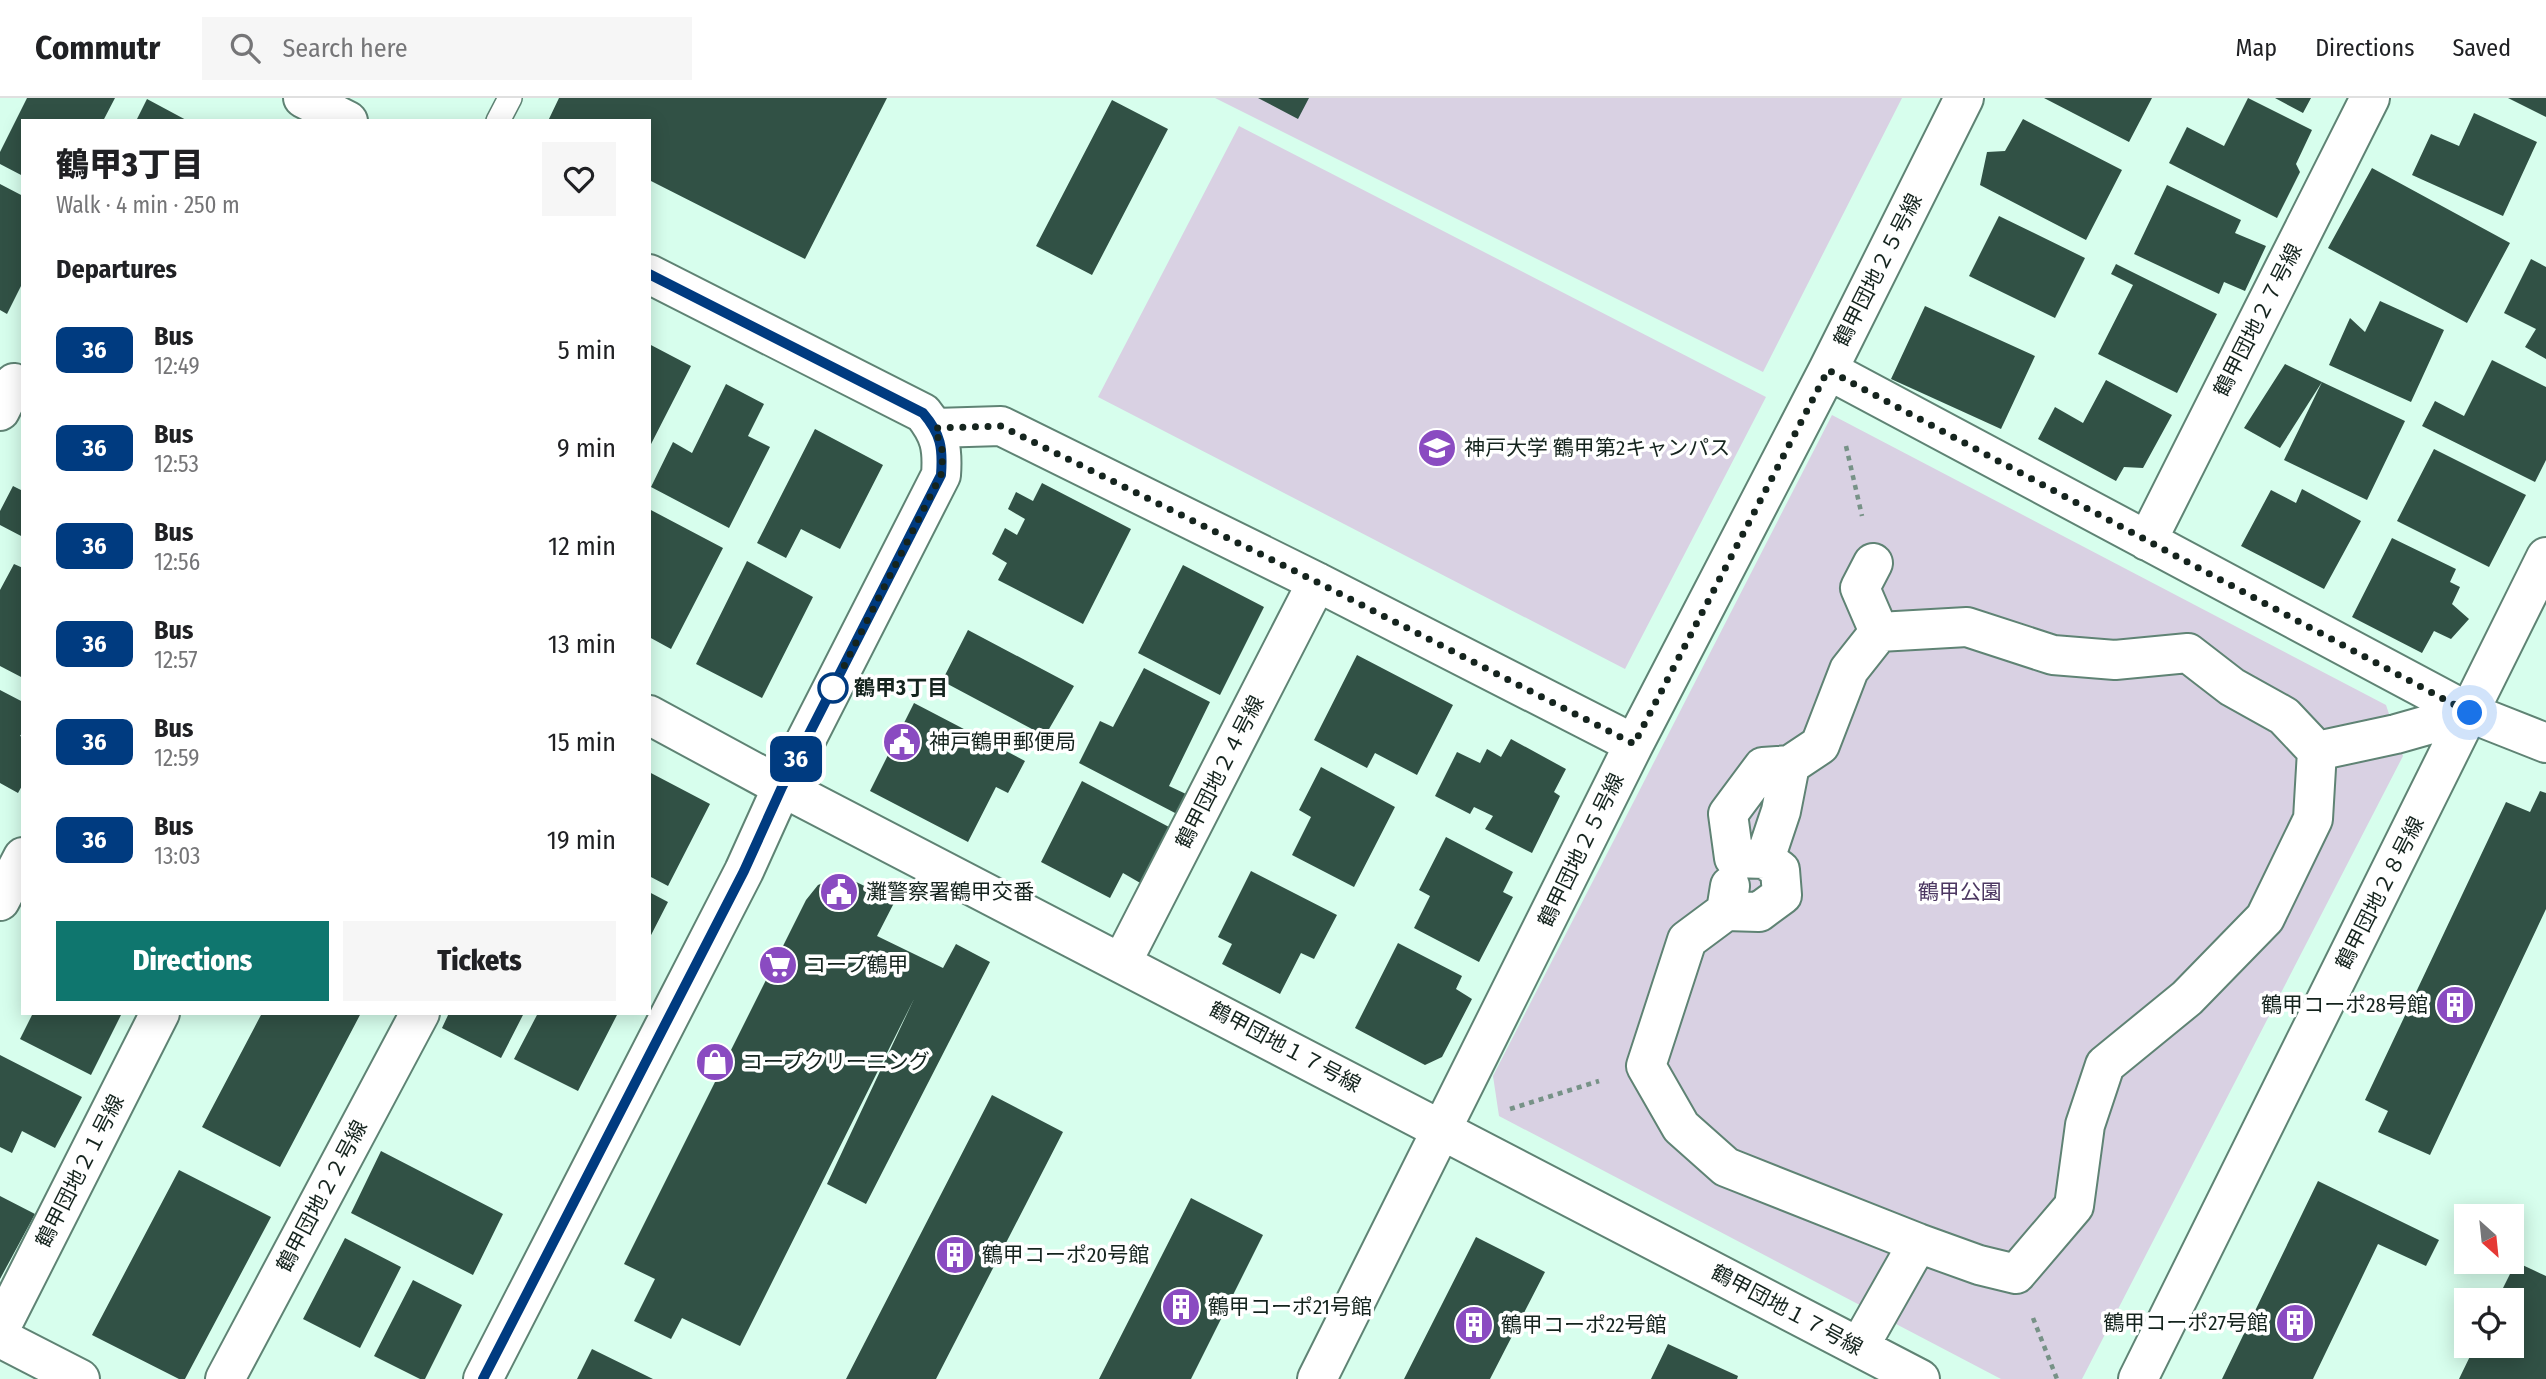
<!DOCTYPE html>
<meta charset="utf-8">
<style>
:root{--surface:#fff;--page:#f6f6f6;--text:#202124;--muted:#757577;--line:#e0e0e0;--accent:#0f766e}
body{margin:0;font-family:"Fira Sans Condensed","Noto Sans JP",sans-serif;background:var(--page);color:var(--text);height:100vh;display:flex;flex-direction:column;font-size:26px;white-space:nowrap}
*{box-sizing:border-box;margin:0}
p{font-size:23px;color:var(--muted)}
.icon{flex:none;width:38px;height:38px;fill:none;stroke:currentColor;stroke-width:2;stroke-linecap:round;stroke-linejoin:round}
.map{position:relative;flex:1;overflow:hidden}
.sheet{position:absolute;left:21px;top:21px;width:630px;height:896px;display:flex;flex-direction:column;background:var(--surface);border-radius:0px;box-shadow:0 4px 18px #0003}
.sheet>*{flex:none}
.badge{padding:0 14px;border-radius:10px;font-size:24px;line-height:46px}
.needle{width:46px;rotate:153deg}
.buttons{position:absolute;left:2454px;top:1106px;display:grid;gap:14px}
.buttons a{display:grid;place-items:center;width:70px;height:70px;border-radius:0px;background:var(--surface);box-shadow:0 4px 18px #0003;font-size:35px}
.you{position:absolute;width:35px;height:35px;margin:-18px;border:5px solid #fff;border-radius:50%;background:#1a73e8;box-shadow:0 0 0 10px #1a73e833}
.map>.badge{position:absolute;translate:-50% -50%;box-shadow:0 0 0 4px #fff}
h2{padding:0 35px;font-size:26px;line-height:63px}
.round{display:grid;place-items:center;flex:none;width:74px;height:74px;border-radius:0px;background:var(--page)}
.head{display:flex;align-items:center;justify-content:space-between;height:119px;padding:0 35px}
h1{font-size:33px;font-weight:800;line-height:52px}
.cta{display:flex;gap:14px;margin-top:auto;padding:14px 35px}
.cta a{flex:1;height:80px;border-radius:0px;background:var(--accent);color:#fff;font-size:28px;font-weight:800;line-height:80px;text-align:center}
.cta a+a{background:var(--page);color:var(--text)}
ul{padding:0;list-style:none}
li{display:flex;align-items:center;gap:21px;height:98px;padding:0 35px}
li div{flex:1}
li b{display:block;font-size:26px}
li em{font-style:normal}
li .badge{min-width:77px;font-weight:700;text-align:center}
header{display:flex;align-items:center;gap:42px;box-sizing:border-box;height:98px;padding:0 35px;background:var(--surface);border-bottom:2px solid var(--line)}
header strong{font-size:33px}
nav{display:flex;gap:38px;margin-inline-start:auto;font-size:24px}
.search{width:490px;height:63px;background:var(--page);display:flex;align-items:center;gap:18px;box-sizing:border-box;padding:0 24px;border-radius:0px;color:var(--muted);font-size:26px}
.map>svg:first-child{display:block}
.green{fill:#d9d1e3}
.building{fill:#315145}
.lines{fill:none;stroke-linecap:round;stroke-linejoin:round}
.lane-casing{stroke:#5f8374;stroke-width:26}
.street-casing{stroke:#5f8374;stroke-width:42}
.secondary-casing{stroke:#5f8374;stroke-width:42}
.path{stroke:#779287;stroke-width:4.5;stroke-dasharray:5 5;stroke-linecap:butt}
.lane{stroke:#fff;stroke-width:23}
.street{stroke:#fff;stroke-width:38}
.secondary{stroke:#fff;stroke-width:38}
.line-casing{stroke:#fff;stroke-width:16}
.line{stroke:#003b80;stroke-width:10}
.walk{stroke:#15241e;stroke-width:7;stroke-dasharray:0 12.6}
.stop-dot{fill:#fff;stroke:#003b80;stroke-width:3.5}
.labels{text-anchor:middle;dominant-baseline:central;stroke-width:7;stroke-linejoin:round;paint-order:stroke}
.street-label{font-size:21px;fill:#15241e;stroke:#fff}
.poi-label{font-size:21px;fill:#15241e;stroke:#fff;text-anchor:start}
.stop-label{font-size:21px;font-weight:bold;fill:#15241e;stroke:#fff;text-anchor:start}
.park-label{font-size:21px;fill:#4c3761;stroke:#fff}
</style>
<header>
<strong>Commutr</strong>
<div class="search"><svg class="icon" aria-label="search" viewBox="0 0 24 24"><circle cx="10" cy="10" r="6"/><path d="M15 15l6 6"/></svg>Search here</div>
<nav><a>Map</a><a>Directions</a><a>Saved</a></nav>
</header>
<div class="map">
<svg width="2546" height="1281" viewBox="0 0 2546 1281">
<rect width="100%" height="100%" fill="#d7feed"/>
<path class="green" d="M 1215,0 L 1902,0 L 1763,274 Z
M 1239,28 L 1766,299 L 1625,571 L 1098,299 Z
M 1832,317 L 2386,607 L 2403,658 L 2082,1281 L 2001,1281 L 1499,1018 L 1493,978 Z"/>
<path class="building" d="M 27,0 L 115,0 L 103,23 L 23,23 L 23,78 L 0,66 L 0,54 Z
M 559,0 L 887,0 L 805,161 L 649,82 L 649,23 L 548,23 Z
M 1258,0 L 1309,0 L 1298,21 Z
M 2044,0 L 2152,0 L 2129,44 Z
M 2248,0 L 2312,32 L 2296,66 L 2300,74 L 2277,120 L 2169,65 L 2187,29 L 2224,48 Z
M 2275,0 L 2311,0 L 2303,15 Z
M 2508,0 L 2546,0 L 2546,19 Z
M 147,1 L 188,23 L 136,23 Z
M 1112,2 L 1168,31 L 1092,177 L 1036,148 Z
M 2474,15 L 2537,44 L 2503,118 L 2412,77 L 2431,36 L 2459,48 Z
M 2023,21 L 2122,72 L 2086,142 L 1980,87 L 1987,54 L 2005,53 Z
M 2372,70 L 2510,145 L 2467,225 L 2328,150 Z
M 0,86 L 23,98 L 23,184 L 7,216 L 0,212 Z
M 2167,87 L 2241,122 L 2235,135 L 2266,148 L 2245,193 L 2224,184 L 2219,196 L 2134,156 Z
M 1999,118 L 2085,160 L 2055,220 L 1969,178 Z
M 2531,161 L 2546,169 L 2546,261 L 2525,249 L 2536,231 L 2504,215 Z
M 2116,166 L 2217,216 L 2177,295 L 2098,256 L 2133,187 L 2111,176 Z
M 2380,203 L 2444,232 L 2411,304 L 2329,267 L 2350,220 L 2365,234 Z
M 1925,208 L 2035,258 L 2001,331 L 1891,281 Z
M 649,246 L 691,268 L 649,350 Z
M 2492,262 L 2546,289 L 2546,362 L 2535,384 L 2422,328 L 2435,303 L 2464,318 Z
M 2285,266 L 2322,284 L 2280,350 L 2244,330 Z
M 2106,282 L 2172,317 L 2143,370 L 2124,369 L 2116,383 L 2038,341 L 2055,309 L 2083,325 Z
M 2322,284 L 2405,323 L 2367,402 L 2284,362 Z
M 726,286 L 764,306 L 748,338 L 770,349 L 729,430 L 651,389 L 673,344 L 692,355 Z
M 815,331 L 883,367 L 840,451 L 801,431 L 786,460 L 757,445 Z
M 2434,351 L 2526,397 L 2489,469 L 2397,423 Z
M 1042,385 L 1131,431 L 1083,526 L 998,482 L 1007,465 L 992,456 L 1005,430 L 1017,437 L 1025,421 L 1008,411 L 1016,394 L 1033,403 Z
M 13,388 L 23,393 L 23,439 L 0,427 L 0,413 Z
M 2302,391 L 2361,423 L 2324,491 L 2241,448 L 2271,392 L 2296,405 Z
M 649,411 L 723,450 L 671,551 L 649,539 Z
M 2392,440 L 2456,471 L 2450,484 L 2460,489 L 2452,506 L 2469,521 L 2451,541 L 2434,533 L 2422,555 L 2352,519 Z
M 747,463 L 813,499 L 762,600 L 696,566 Z
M 14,466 L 23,470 L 23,580 L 0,568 L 0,492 Z
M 1183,467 L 1264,509 L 1220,597 L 1138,555 Z
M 968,532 L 1074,588 L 1045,638 L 942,583 Z
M 1357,557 L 1453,607 L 1417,677 L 1375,655 L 1367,670 L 1314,642 Z
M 1144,570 L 1210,604 L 1169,688 L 1186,696 L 1177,716 L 1079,665 L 1100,623 L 1113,629 Z
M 0,592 L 23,604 L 23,634 L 20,638 L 23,639 L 23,686 L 18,695 L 0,685 Z
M 914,605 L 1025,663 L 1008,695 L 996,689 L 968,744 L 870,693 Z
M 1511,641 L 1566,671 L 1554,694 L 1560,698 L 1532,755 L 1485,731 L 1493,718 L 1474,709 L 1470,716 L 1435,698 L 1457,654 L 1480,665 L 1487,651 L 1501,659 Z
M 1321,669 L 1395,709 L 1354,789 L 1292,757 L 1311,719 L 1299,712 Z
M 649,674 L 710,706 L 668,788 L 649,778 Z
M 1082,683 L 1169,729 L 1142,786 L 1123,775 L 1110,800 L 1041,764 Z
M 2540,693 L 2546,695 L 2546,811 L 2430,1057 L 2378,1034 L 2388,1013 L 2365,1002 L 2506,704 L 2530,714 Z
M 1446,739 L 1513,774 L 1503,794 L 1513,799 L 1479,864 L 1414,830 L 1430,798 L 1419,792 Z
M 1251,773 L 1337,817 L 1314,861 L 1301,855 L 1280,896 L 1222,866 L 1232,846 L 1218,839 Z
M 842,777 L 895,803 L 877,838 L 943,870 L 956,846 L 990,864 L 866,1106 L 827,1086 L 914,901 L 740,1248 L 682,1220 L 671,1241 L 634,1223 L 655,1181 L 624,1166 L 806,802 L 818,787 Z
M 649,794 L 668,804 L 649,841 Z
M 1398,845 L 1462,878 L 1456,891 L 1472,901 L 1442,959 L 1425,967 L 1355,930 Z
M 33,915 L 122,915 L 91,977 L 20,941 Z
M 262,915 L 361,915 L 280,1069 L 202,1029 Z
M 449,915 L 524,915 L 501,960 L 442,930 Z
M 538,915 L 618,915 L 578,993 L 514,961 Z
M 0,957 L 82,999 L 55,1050 L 22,1033 L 12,1055 L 0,1049 Z
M 992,997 L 1063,1034 L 936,1281 L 846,1281 Z
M 381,1053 L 503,1116 L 473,1177 L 351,1115 Z
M 179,1072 L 271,1119 L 185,1281 L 179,1281 L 92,1237 Z
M 2318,1083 L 2439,1142 L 2426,1168 L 2378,1146 L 2313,1281 L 2222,1281 Z
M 0,1098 L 35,1116 L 0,1181 Z
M 1191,1100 L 1263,1137 L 1191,1281 L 1099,1281 Z
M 1476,1139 L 1545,1174 L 1490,1281 L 1404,1281 Z
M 345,1140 L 401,1169 L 360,1250 L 303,1221 Z
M 2516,1164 L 2546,1178 L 2546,1281 L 2459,1281 L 2475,1248 L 2511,1248 L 2511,1202 L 2497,1202 Z
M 413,1182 L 462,1207 L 425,1281 L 420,1281 L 374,1258 Z
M 1668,1246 L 1738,1278 L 1737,1281 L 1651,1281 Z
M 592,1251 L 653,1281 L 577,1281 Z"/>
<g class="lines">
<defs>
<path id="lane" d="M 498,23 L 510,0"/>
<path id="street" d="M 1828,272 L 2470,615 L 2546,645
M 0,313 L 14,285
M 935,330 L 1001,328 L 1317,484 L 1634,646
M 2147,443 L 2370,0
M 1873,465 L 1860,490 L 1879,534
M 649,617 L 782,689 L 1920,1281
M 1790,667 L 1781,713 L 1765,761 L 1734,760 L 1728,716 L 1763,669 L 1790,667 L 1820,647 L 1849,572 L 1879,534 L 1967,529 L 2053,557 L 2115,562 L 2188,555 L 2232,589 L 2284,618 L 2317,653
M 1730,788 L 1726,813 L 1759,814 L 1782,797 L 1780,772 L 1765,761
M 0,803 L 23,759
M 1726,813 L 1687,842 L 1646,968 L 1681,1029 L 1726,1069 L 1918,1145 L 1979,1167 L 2016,1176 L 2074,1108 L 2085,1027 L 2105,967 L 2187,900 L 2265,820 L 2313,721 L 2317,653 L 2396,636 L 2470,615
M 1122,864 L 1317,484
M 0,1231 L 160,915
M 0,1240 L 80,1281
M 1859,1249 L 1918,1145
M 225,1281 L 420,915
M 1317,1281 L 1634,646 L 1828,272 L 1964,0
M 2138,1281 L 2546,459"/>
<path id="secondary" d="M 303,0 L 348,23
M 483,1281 L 744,773 L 782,689 L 941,377 C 943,350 940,336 923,315 L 649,176"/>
</defs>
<use href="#lane" class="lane-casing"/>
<use href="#street" class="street-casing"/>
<use href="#secondary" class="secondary-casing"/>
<path class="path" d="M 1846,348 L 1862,418
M 1510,1011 L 1599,983
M 2033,1220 L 2057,1281"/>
<use href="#lane" class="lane"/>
<use href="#street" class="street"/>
<use href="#secondary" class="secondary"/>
</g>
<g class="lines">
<defs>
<path id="line" d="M 483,1281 L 744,773 L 782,689 L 941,377 C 943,350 941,336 923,315 L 649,176"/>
</defs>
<use href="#line" class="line-casing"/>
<use href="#line" class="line"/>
<path class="walk" d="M 833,590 L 941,377 L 943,355 L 935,330 L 1001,328 L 1317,484 L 1634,646 L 1828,272 L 2470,615"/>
</g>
<defs>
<symbol id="university-disc" viewBox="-11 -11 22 22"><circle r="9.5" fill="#8a4bc1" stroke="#fff"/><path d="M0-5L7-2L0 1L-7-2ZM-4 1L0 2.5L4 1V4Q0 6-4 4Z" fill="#fff"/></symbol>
<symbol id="civic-disc" viewBox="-11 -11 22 22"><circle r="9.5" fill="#8a4bc1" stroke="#fff"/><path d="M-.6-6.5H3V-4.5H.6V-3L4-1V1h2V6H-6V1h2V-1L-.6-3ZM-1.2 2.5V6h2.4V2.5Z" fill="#fff"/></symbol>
<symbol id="supermarket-disc" viewBox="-11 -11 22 22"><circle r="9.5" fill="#8a4bc1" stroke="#fff"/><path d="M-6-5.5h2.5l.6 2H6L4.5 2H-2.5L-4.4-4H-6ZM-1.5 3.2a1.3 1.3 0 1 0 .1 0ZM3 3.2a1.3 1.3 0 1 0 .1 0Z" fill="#fff"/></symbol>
<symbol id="building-disc" viewBox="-11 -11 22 22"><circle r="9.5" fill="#8a4bc1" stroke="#fff"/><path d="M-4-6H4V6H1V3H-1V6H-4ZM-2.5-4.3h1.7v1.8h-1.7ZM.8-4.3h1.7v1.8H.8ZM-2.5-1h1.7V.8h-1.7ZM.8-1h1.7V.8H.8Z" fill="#fff"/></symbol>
<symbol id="shop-disc" viewBox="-11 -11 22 22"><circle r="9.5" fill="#8a4bc1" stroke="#fff"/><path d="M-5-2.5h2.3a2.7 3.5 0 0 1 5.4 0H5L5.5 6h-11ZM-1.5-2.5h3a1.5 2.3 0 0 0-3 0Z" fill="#fff"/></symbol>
</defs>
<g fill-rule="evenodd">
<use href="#university-disc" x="1415" y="328" width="44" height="44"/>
<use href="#civic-disc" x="880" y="622" width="44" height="44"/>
<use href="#civic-disc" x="817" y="772" width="44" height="44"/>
<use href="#supermarket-disc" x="756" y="845" width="44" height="44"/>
<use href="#building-disc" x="2433" y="885" width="44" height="44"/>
<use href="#shop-disc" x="693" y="942" width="44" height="44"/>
<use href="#building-disc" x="933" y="1135" width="44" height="44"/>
<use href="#building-disc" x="1159" y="1187" width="44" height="44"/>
<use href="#building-disc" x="2273" y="1203" width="44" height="44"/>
<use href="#building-disc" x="1452" y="1205" width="44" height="44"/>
</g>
<circle class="stop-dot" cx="833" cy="590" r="14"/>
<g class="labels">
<g class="street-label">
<text transform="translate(1878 172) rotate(-63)">鶴甲団地２５号線</text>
<text transform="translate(2258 222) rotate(-63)">鶴甲団地２７号線</text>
<text transform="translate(1220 674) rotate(-63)">鶴甲団地２４号線</text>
<text transform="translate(1581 752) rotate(-64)">鶴甲団地２５号線</text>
<text transform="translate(2380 795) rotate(-63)">鶴甲団地２８号線</text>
<text transform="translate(1285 949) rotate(28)">鶴甲団地１７号線</text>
<text transform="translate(80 1073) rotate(-63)">鶴甲団地２１号線</text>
<text transform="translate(322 1098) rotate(-62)">鶴甲団地２２号線</text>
<text transform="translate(1787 1212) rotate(28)">鶴甲団地１７号線</text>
</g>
<g class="poi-label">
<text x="1464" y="350">神戸大学 鶴甲第2キャンパス</text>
<text x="929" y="644">神戸鶴甲郵便局</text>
<text x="866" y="794">灘警察署鶴甲交番</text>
<text x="805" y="867">コープ鶴甲</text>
<text x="2428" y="907" text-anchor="end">鶴甲コーポ28号館</text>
<text x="742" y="964">コープクリーニング</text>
<text x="982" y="1157">鶴甲コーポ20号館</text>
<text x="1208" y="1209">鶴甲コーポ21号館</text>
<text x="2268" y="1225" text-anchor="end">鶴甲コーポ27号館</text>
<text x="1501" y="1227">鶴甲コーポ22号館</text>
</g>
<g class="stop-label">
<text x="854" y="590">鶴甲3丁目</text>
</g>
<g class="park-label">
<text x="1960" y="794">鶴甲公園</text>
</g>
</g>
</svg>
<div class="buttons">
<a><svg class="needle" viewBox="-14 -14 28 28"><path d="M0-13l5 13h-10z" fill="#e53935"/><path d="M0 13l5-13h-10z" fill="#757577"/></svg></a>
<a><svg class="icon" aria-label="locate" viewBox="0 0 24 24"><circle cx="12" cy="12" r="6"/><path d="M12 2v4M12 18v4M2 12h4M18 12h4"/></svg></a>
</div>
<div class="you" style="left:2470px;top:615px"></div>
<b class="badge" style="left:796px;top:661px;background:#003b80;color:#fff">36</b>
<section class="sheet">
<div class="head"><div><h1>鶴甲3丁目</h1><p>Walk · 4 min · 250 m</p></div><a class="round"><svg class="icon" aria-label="heart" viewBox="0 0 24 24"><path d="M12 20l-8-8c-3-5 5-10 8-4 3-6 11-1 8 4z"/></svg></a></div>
<h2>Departures</h2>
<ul>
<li><span class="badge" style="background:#003b80;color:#fff">36</span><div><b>Bus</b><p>12:49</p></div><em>5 min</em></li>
<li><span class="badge" style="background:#003b80;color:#fff">36</span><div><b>Bus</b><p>12:53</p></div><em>9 min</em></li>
<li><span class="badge" style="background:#003b80;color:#fff">36</span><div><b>Bus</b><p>12:56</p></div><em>12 min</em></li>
<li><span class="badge" style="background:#003b80;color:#fff">36</span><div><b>Bus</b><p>12:57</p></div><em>13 min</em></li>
<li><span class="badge" style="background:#003b80;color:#fff">36</span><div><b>Bus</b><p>12:59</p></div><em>15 min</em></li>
<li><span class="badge" style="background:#003b80;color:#fff">36</span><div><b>Bus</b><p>13:03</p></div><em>19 min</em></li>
</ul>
<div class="cta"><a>Directions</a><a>Tickets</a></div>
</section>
</div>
